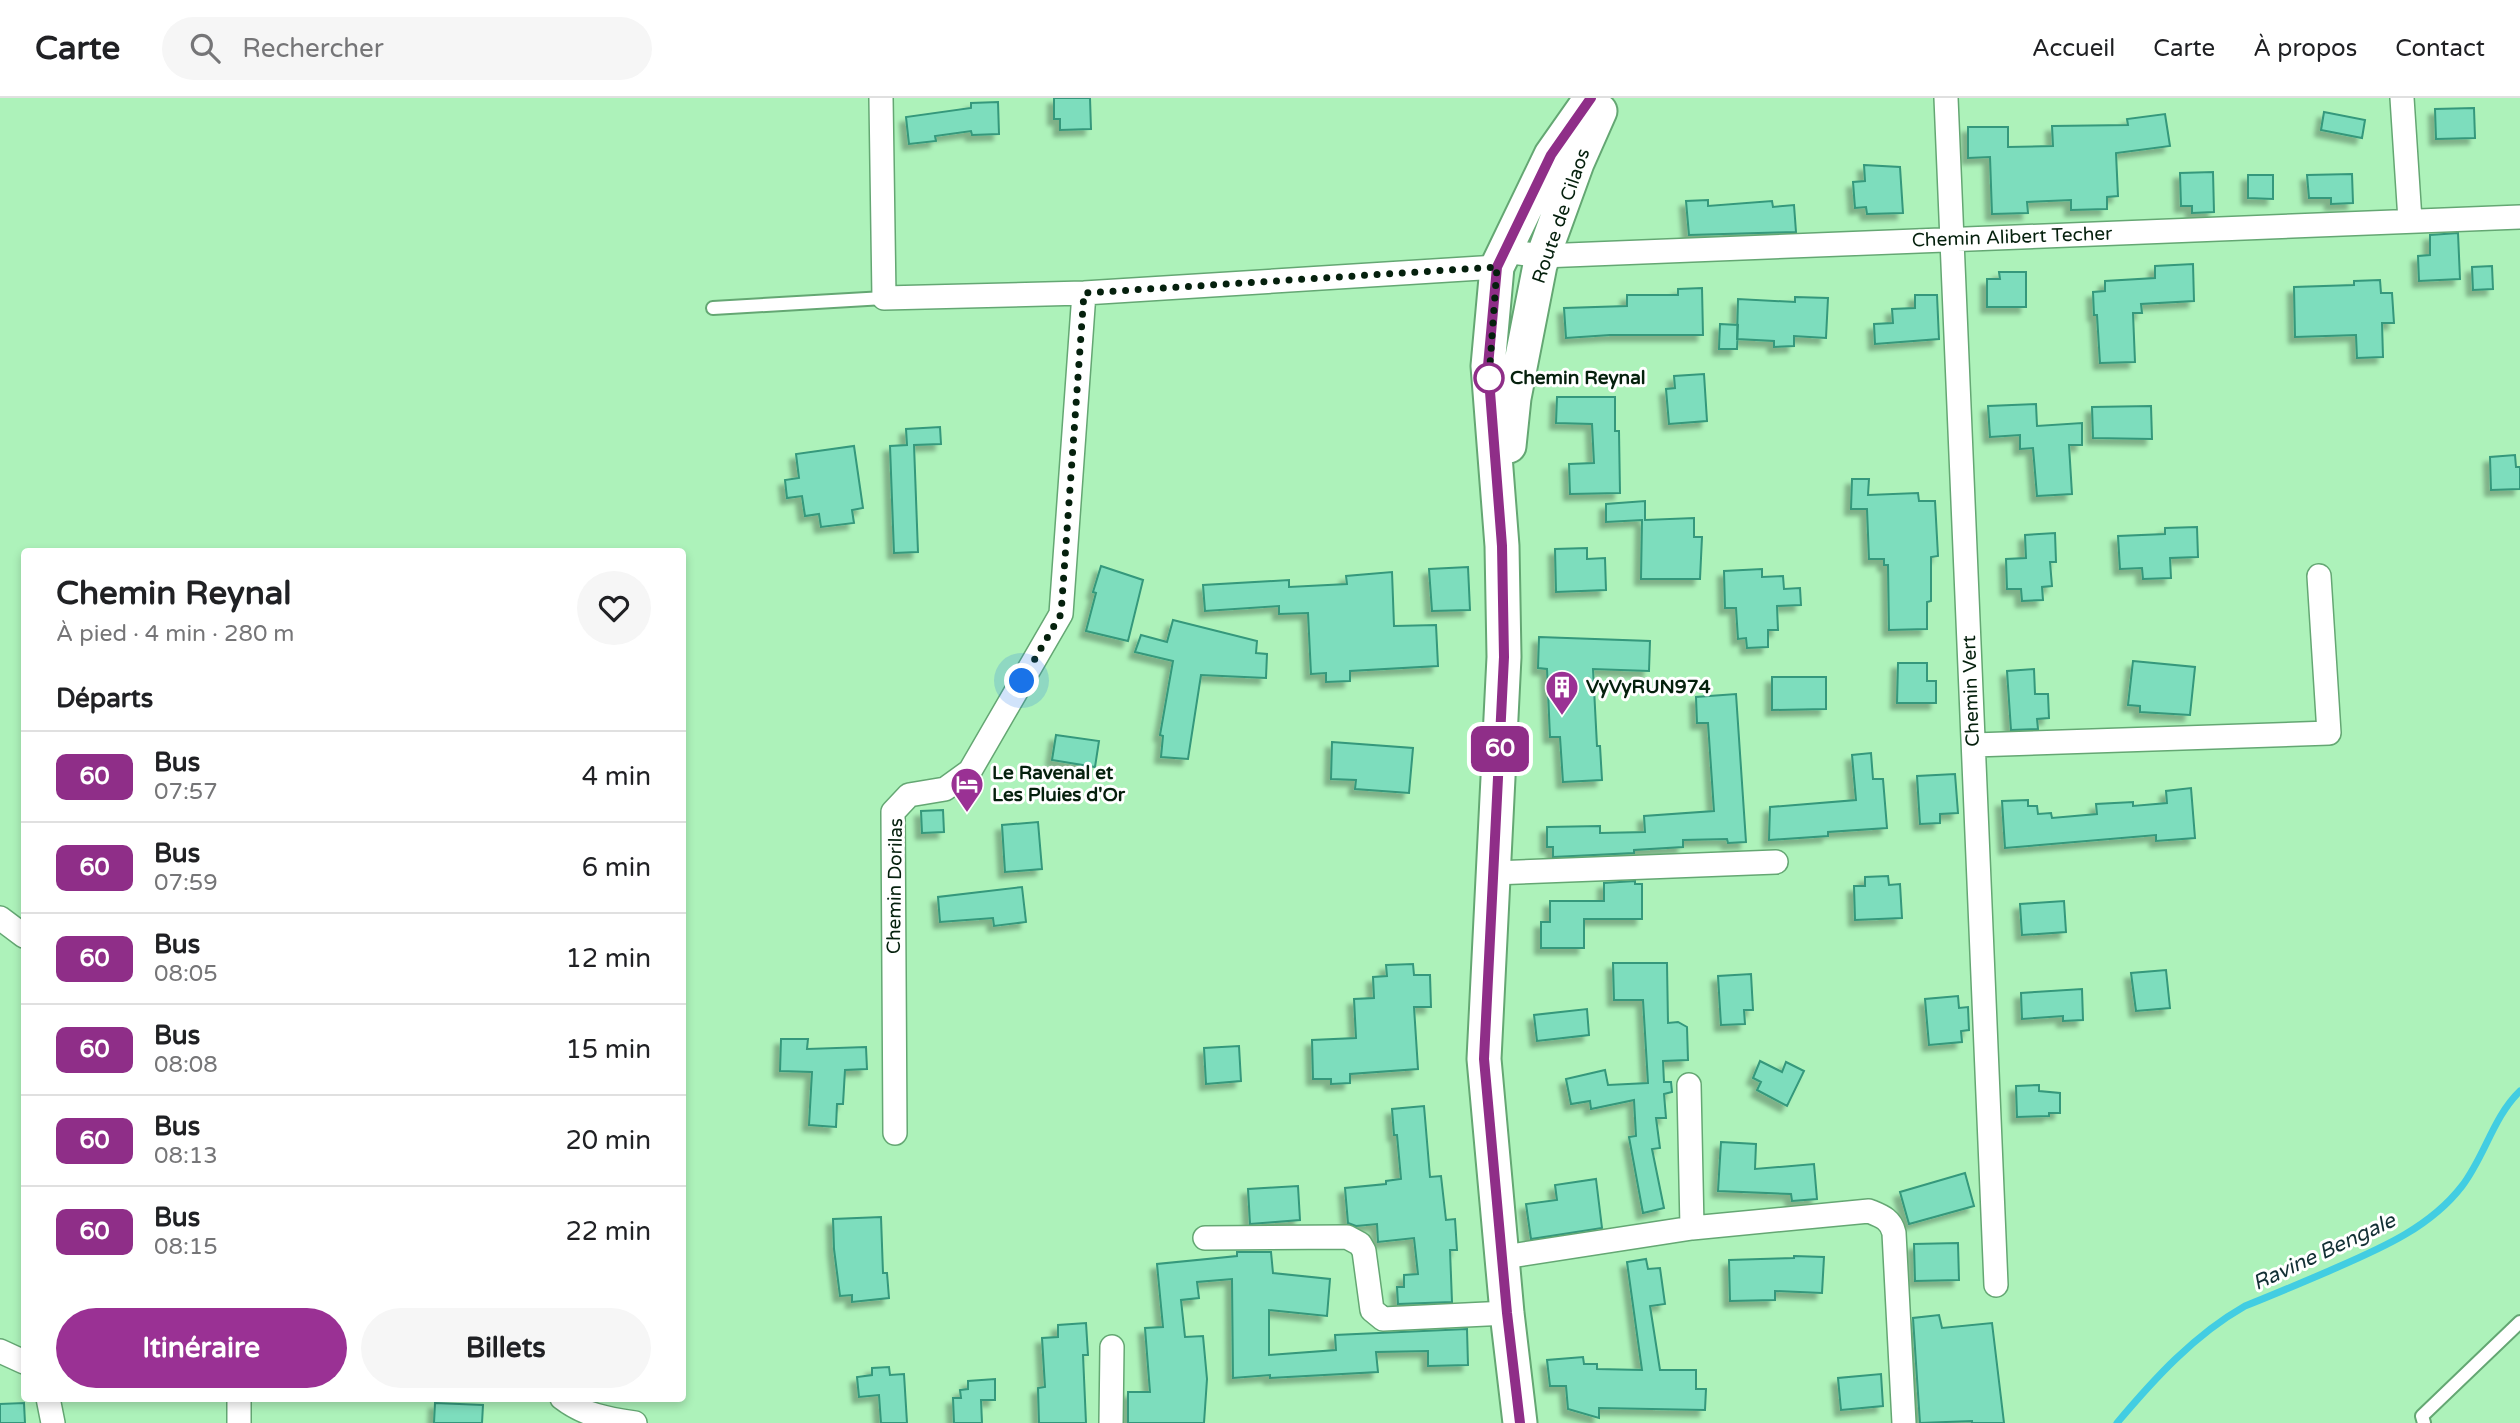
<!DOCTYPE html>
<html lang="fr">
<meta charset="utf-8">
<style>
:root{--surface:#fff;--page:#f6f6f6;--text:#202124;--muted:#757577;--line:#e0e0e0;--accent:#9a3194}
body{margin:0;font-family:"Varela Round",sans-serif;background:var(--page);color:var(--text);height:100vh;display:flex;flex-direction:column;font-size:26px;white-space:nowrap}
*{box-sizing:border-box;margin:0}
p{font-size:23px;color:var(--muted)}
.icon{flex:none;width:38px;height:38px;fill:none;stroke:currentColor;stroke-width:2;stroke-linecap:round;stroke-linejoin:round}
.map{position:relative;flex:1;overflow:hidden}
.details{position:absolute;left:21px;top:450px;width:665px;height:854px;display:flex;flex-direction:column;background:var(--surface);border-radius:7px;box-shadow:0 4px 10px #0003}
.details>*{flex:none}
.badge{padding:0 14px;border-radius:10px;font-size:24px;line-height:46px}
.you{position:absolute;width:35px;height:35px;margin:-18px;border:5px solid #fff;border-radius:50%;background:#1a73e8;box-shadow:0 0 0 10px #1a73e833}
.map>.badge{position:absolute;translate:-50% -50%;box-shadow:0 0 0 4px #fff}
h2{padding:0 35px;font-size:26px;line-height:63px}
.round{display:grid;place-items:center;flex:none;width:74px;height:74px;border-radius:37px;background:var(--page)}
.overview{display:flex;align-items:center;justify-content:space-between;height:119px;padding:0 35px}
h1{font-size:33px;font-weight:700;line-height:52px}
.action{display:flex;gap:14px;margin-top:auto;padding:14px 35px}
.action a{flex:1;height:80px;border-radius:42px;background:var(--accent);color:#fff;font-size:28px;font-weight:700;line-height:80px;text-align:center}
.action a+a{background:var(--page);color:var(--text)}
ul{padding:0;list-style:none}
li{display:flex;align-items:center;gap:21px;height:91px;padding:0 35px;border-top:2px solid var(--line)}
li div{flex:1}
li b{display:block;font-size:26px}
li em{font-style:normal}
li .badge{min-width:77px;font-weight:700;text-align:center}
header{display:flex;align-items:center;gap:42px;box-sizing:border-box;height:98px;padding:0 35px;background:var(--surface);border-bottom:2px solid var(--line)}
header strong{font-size:33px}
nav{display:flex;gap:38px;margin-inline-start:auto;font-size:24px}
.search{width:490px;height:63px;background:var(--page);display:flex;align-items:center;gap:18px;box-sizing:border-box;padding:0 24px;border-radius:38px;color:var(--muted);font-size:26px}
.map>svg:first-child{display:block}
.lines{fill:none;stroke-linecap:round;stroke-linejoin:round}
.stream{stroke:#42cde2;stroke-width:7}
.building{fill:#7dddbd;stroke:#34987b;stroke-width:2;filter:url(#shadow)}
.lane-casing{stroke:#64a773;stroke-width:16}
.street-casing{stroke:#64a773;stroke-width:26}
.secondary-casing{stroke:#64a773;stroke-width:37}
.lane{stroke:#fff;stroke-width:12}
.street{stroke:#fff;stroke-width:23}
.secondary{stroke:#fff;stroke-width:33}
.line-casing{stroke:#fff;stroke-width:16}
.line{stroke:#8f2e88;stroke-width:10}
.walk{stroke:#05200d;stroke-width:7;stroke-dasharray:0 12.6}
.stop-dot{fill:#fff;stroke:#8f2e88;stroke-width:3.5}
.labels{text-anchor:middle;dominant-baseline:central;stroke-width:6;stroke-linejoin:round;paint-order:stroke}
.street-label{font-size:19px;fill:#05200d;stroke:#fff}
.stop-label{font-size:19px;font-weight:bold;fill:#05200d;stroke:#fff;text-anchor:start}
.poi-label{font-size:19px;font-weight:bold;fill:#05200d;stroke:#fff;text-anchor:start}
.water-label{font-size:21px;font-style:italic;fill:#122f34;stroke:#fff}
</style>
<header>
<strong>Carte</strong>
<div class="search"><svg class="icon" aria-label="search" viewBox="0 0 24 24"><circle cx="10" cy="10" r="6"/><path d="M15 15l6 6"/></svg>Rechercher</div>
<nav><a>Accueil</a><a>Carte</a><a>À propos</a><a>Contact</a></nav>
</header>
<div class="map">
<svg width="2520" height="1325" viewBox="0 0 2520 1325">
<defs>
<filter id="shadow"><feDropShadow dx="-6" dy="6" stdDeviation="2" flood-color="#0004"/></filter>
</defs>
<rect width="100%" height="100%" fill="#adf2ba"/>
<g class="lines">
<path class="stream" d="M 2117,1325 C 2154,1281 2194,1237 2245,1208 C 2273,1197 2301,1185 2329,1173 C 2377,1152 2429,1131 2462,1088 C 2485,1058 2493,1019 2520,993"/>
</g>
<path class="building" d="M 1054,0 L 1090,0 L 1091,31 L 1060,32 L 1060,21 L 1054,21 Z
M 998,4 L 999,36 L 972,37 L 971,33 L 935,38 L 936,43 L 909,46 L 906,19 L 971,10 L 971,5 Z
M 2474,10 L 2475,40 L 2436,41 L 2435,11 Z
M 2324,14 L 2365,22 L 2362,40 L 2321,32 Z
M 2165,16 L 2170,48 L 2116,55 L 2118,98 L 2107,99 L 2107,111 L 2071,112 L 2071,102 L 2027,104 L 2028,115 L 1992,116 L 1990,59 L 1968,60 L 1968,29 L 2008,29 L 2008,49 L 2053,48 L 2052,28 L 2128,27 L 2127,21 Z
M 1864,67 L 1900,69 L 1903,115 L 1867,116 L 1866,109 L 1855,110 L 1853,84 L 1865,83 Z
M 2213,74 L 2214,114 L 2192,115 L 2192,108 L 2181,108 L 2180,75 Z
M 2352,76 L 2353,105 L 2331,106 L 2331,100 L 2309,100 L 2307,77 Z
M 2248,77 L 2273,77 L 2273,101 L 2248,100 Z
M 1708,102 L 1708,108 L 1772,103 L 1773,109 L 1794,107 L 1796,134 L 1689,137 L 1686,103 Z
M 2458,135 L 2460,181 L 2419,183 L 2418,158 L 2430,157 L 2430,137 Z
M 2193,166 L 2194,203 L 2141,206 L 2142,215 L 2133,215 L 2135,264 L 2100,265 L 2097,217 L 2094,217 L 2093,194 L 2105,193 L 2105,183 L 2155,180 L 2155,168 Z
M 2492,168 L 2493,191 L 2473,192 L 2472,169 Z
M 1999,174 L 2026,174 L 2026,209 L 1987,209 L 1987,181 L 2000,181 Z
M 2380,182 L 2381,195 L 2392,195 L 2394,225 L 2382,225 L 2383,259 L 2357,260 L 2356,237 L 2295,239 L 2294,189 L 2354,187 L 2354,183 Z
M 1702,190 L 1703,237 L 1610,237 L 1566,240 L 1564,210 L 1627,208 L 1627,197 L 1678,197 L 1678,191 Z
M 1915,197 L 1937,197 L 1939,241 L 1875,246 L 1874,226 L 1893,225 L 1892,211 L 1915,210 Z
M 1795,199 L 1828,200 L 1826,240 L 1794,238 L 1794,248 L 1774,249 L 1774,243 L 1737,241 L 1738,201 L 1795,204 Z
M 1720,226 L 1738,227 L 1737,251 L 1719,251 Z
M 1704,276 L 1707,323 L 1669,326 L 1666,291 L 1675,290 L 1674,278 Z
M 1557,299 L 1615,299 L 1615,333 L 1619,333 L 1620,395 L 1570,396 L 1569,366 L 1594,365 L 1592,326 L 1556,325 Z
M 2036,306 L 2037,328 L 2082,325 L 2082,347 L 2069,347 L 2072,396 L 2037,398 L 2033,350 L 2020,351 L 2020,337 L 1990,339 L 1988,308 Z
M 2151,308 L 2152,341 L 2093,340 L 2092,309 Z
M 940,329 L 941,346 L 914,347 L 918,454 L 894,455 L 890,348 L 907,347 L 906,331 Z
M 854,348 L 863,410 L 852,412 L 854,425 L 821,429 L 819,416 L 805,418 L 802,398 L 787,400 L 785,382 L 799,380 L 796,356 Z
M 2515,357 L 2516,369 L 2520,369 L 2520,391 L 2491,392 L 2490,359 Z
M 1852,381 L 1869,381 L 1868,397 L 1918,395 L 1919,403 L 1935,403 L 1938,458 L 1931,459 L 1931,503 L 1927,504 L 1927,531 L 1889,532 L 1888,467 L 1884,467 L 1884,461 L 1869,461 L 1867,411 L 1851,411 Z
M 1645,403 L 1645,422 L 1694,420 L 1694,439 L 1702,439 L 1700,481 L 1641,481 L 1642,422 L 1606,424 L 1606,406 Z
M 2197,429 L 2198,459 L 2170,460 L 2171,480 L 2143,481 L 2142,470 L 2120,471 L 2118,438 L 2165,436 L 2165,430 Z
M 2055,435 L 2056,464 L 2050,464 L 2052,488 L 2042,489 L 2043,502 L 2022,503 L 2021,491 L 2007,491 L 2006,461 L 2026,460 L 2025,437 Z
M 1587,450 L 1587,461 L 1605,460 L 1606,492 L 1556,494 L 1555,451 Z
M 1101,468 L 1143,482 L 1128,543 L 1086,533 L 1096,495 L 1093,494 Z
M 1468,469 L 1470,512 L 1432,513 L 1429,471 Z
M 1762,471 L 1762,479 L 1783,478 L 1784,491 L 1800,490 L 1801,507 L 1777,508 L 1778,532 L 1768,532 L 1768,549 L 1747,550 L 1746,540 L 1738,541 L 1736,510 L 1725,510 L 1724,473 Z
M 1392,474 L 1394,528 L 1436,527 L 1438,568 L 1350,573 L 1350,583 L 1326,584 L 1326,575 L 1311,576 L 1308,515 L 1279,516 L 1279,508 L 1205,513 L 1203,487 L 1289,482 L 1289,489 L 1347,486 L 1346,478 Z
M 1173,522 L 1257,543 L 1256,555 L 1267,556 L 1266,580 L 1201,577 L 1188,661 L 1161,659 L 1163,638 L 1160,637 L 1173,563 L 1135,554 L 1141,537 L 1167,544 Z
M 1539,539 L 1650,543 L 1649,573 L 1593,571 L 1597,648 L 1600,648 L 1602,682 L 1563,684 L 1560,639 L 1550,639 L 1547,571 L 1538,570 Z
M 2133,563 L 2195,569 L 2190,617 L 2140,614 L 2140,608 L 2128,607 Z
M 1898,565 L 1927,565 L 1927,583 L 1936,583 L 1936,605 L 1897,605 Z
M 2034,571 L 2035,596 L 2048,596 L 2049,620 L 2037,621 L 2038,631 L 2011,632 L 2007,573 Z
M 1772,579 L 1826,579 L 1826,611 L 1772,612 Z
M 1736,596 L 1746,744 L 1728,745 L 1727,741 L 1683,742 L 1683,749 L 1634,752 L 1634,755 L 1553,759 L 1553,749 L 1547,749 L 1547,729 L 1600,728 L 1600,735 L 1645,734 L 1644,718 L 1714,713 L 1708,625 L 1697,625 L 1696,599 Z
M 1056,637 L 1099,643 L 1095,669 L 1052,662 Z
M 1332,644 L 1413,650 L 1409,695 L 1355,691 L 1356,682 L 1331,681 Z
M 1871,655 L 1873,681 L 1883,681 L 1887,730 L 1828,734 L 1828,738 L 1769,742 L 1770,709 L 1856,702 L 1852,657 Z
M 1955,676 L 1958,715 L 1940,716 L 1940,725 L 1920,726 L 1917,678 Z
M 2191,690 L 2195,740 L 2156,743 L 2156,737 L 2005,750 L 2002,703 L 2028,702 L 2028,708 L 2037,708 L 2038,716 L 2051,715 L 2052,720 L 2097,716 L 2096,706 L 2133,704 L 2133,708 L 2167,705 L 2166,693 Z
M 943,712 L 944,734 L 922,735 L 921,713 Z
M 1038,724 L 1042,771 L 1005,774 L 1002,727 Z
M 1888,778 L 1889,787 L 1900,786 L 1902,820 L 1855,822 L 1854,788 L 1865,788 L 1865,779 Z
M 1635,783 L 1635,786 L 1642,786 L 1642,821 L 1584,821 L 1584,850 L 1541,850 L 1541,824 L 1550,824 L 1550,803 L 1604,803 L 1604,785 Z
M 1022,789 L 1026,824 L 994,828 L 993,820 L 940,824 L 938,799 Z
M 2064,803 L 2066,834 L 2022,837 L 2020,806 Z
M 1613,865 L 1667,865 L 1668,925 L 1678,924 L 1687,929 L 1688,962 L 1663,963 L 1664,984 L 1671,984 L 1672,994 L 1664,996 L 1666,1020 L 1656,1020 L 1660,1050 L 1652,1051 L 1664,1110 L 1643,1115 L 1629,1039 L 1636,1038 L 1634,1002 L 1591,1011 L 1590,1003 L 1571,1006 L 1566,981 L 1605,972 L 1608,987 L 1648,985 L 1643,902 L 1614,902 Z
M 1413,866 L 1414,877 L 1430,877 L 1431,909 L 1414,909 L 1418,971 L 1350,976 L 1350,985 L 1331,986 L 1331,981 L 1313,981 L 1312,942 L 1356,940 L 1354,901 L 1374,900 L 1373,879 L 1387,878 L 1386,867 Z
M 2166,872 L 2170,910 L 2136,913 L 2131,875 Z
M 1751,876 L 1753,912 L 1744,912 L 1745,926 L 1721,927 L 1718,878 Z
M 2082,891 L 2083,922 L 2063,923 L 2063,918 L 2022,921 L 2021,895 Z
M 1958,898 L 1959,910 L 1968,909 L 1969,932 L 1961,933 L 1962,944 L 1929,947 L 1925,901 Z
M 1587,911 L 1589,937 L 1537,943 L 1534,917 Z
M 781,941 L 808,941 L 807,951 L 866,949 L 867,971 L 845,972 L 843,1006 L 837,1006 L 836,1029 L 809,1027 L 812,974 L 780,973 Z
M 1239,948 L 1241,983 L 1206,986 L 1204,950 Z
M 1760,963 L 1782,974 L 1786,964 L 1804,973 L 1787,1008 L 1757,992 L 1761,984 L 1753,980 Z
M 2039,987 L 2039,993 L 2060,995 L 2060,1015 L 2049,1015 L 2049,1018 L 2017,1019 L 2016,988 Z
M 1424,1008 L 1430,1079 L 1441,1078 L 1446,1122 L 1455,1121 L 1457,1152 L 1450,1152 L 1452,1204 L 1398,1206 L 1397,1189 L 1404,1189 L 1404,1177 L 1418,1176 L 1414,1140 L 1378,1144 L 1377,1126 L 1356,1128 L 1348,1125 L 1345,1090 L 1386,1086 L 1386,1083 L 1401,1081 L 1397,1037 L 1394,1037 L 1392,1011 Z
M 1721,1044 L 1756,1046 L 1755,1071 L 1814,1066 L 1817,1101 L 1792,1103 L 1791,1096 L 1718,1093 Z
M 1965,1075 L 1974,1108 L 1909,1126 L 1900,1094 Z
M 1596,1081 L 1602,1130 L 1531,1141 L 1526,1106 L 1557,1102 L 1555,1087 Z
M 1298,1088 L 1300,1122 L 1250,1126 L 1248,1091 Z
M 881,1119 L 883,1175 L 887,1175 L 889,1200 L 852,1204 L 852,1197 L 840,1198 L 834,1151 L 833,1121 Z
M 1958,1145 L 1959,1182 L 1915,1183 L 1914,1146 Z
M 1237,1154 L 1271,1154 L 1273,1175 L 1330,1181 L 1327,1218 L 1269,1212 L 1269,1257 L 1336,1252 L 1335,1237 L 1467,1231 L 1468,1267 L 1428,1268 L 1428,1253 L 1376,1254 L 1378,1274 L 1270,1280 L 1270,1277 L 1233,1280 L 1232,1181 L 1197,1184 L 1199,1200 L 1181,1202 L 1185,1239 L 1203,1238 L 1207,1281 L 1204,1325 L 1128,1325 L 1128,1294 L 1150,1294 L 1145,1230 L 1163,1229 L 1157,1166 L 1237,1158 Z
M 1794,1158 L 1824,1159 L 1822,1195 L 1775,1193 L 1775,1202 L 1730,1203 L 1729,1162 L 1794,1160 Z
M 1646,1161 L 1648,1171 L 1660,1170 L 1665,1206 L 1650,1208 L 1660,1272 L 1696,1272 L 1696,1291 L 1706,1291 L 1705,1312 L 1599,1310 L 1599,1320 L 1568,1311 L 1566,1288 L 1550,1288 L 1547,1262 L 1583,1259 L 1584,1266 L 1597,1266 L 1597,1271 L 1642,1272 L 1627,1164 Z
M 1939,1217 L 1942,1230 L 1992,1225 L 2004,1325 L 1972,1325 L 1972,1323 L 1920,1325 L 1913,1220 Z
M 1086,1225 L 1088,1257 L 1083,1257 L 1086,1325 L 1039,1325 L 1038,1290 L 1045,1289 L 1042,1240 L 1058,1239 L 1058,1227 Z
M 889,1269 L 890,1277 L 904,1276 L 907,1325 L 881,1325 L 879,1297 L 859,1299 L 857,1279 L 872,1277 L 872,1270 Z
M 1881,1276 L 1883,1308 L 1841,1312 L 1838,1280 Z
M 995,1281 L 995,1302 L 981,1302 L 982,1325 L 954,1325 L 953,1300 L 961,1300 L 960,1292 L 968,1291 L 968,1283 Z
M 24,1305 L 25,1325 L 0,1325 L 0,1306 Z
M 435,1305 L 483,1307 L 482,1325 L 434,1325 Z"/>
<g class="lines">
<defs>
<path id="lane" d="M 713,210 L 884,200
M 2424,1325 L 2422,1318 L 2520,1224"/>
<path id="street" d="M 881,0 L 884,200 L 1084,195 L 1497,169
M 1946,0 L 1996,1187
M 2402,0 L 2410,122
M 1504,153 L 1542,158 L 2520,119
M 1974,647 L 2329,635 L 2319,478
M 1493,775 L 1776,764
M 0,820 L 24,838
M 1689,987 L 1692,1130
M 895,1035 L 893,714 L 909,697 L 945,691 L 970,673 L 1061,516 L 1084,195
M 1205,1140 L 1347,1139 L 1360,1146 L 1364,1153 L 1372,1212 L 1383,1221 L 1507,1215
M 1504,1159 L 1692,1130 L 1869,1113 C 1881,1118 1891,1121 1894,1135 L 1904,1325
M 0,1253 L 24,1264
M 48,1300 L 53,1325
M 562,1300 C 584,1317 607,1321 635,1325
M 239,1325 L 239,1300
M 1111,1325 L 1112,1249"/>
<path id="secondary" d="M 1509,348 L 1514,300 L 1540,167 L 1577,65 L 1600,13
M 1520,1325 L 1507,1215 L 1484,961 L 1504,559 L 1502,448 L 1488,268 L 1497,169 L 1551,57 L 1591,0"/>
</defs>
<use href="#lane" class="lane-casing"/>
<use href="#street" class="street-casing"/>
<use href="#secondary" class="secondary-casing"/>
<use href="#lane" class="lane"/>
<use href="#street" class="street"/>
<use href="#secondary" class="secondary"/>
</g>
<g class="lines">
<defs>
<path id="line" d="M 1520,1325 L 1507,1215 L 1484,961 L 1504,559 L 1502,448 L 1488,268 L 1497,169 L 1551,57 L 1591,0"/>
</defs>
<use href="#line" class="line-casing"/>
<use href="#line" class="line"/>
<path class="walk" d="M 1022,583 L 1061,516 L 1084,195 L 1497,169 L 1489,280"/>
</g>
<defs>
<symbol id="building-pin" viewBox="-11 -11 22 30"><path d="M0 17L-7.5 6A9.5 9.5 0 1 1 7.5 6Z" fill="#9a3194" stroke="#fff"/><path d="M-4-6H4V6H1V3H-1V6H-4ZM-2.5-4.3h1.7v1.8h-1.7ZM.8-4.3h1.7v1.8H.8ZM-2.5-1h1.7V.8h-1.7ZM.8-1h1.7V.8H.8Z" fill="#fff"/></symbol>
<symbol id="hotel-pin" viewBox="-11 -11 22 30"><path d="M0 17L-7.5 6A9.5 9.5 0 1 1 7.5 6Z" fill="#9a3194" stroke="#fff"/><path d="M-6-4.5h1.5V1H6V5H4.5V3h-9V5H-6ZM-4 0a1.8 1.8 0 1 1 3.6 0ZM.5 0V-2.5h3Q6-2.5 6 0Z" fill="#fff"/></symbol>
</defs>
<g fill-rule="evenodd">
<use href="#building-pin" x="1543" y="570" width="38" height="52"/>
<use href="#hotel-pin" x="948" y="667" width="38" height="52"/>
</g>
<circle class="stop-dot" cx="1489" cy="280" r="14"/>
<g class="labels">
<g class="street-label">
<text transform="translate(1561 118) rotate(-71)">Route de Cilaos</text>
<text transform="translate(2012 139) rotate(-2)">Chemin Alibert Techer</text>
<text transform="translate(1971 593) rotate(-92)">Chemin Vert</text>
<text transform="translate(895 788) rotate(-89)">Chemin Dorilas</text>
</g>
<g class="stop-label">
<text x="1510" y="280">Chemin Reynal</text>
</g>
<g class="poi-label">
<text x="1586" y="589">VyVyRUN974</text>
<text x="992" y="675">Le Ravenal et<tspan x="992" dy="22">Les Pluies d'Or</tspan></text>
</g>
<g class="water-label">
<text transform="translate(2324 1154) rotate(-25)">Ravine Bengale</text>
</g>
</g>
</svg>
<div class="you" style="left:1022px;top:583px"></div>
<b class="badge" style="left:1500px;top:651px;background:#8f2e88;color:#fff">60</b>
<section class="details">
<div class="overview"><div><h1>Chemin Reynal</h1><p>À pied · 4 min · 280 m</p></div><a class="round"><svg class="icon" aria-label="heart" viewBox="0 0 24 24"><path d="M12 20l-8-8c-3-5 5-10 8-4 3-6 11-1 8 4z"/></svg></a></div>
<h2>Départs</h2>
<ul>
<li><span class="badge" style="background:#8f2e88;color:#fff">60</span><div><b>Bus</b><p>07:57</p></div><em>4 min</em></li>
<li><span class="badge" style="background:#8f2e88;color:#fff">60</span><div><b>Bus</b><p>07:59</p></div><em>6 min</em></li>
<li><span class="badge" style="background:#8f2e88;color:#fff">60</span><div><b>Bus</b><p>08:05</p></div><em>12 min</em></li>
<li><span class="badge" style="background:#8f2e88;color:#fff">60</span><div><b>Bus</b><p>08:08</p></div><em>15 min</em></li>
<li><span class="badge" style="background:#8f2e88;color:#fff">60</span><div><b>Bus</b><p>08:13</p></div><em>20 min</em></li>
<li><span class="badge" style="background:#8f2e88;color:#fff">60</span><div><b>Bus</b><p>08:15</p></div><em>22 min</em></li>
</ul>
<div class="action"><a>Itinéraire</a><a>Billets</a></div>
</section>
</div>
